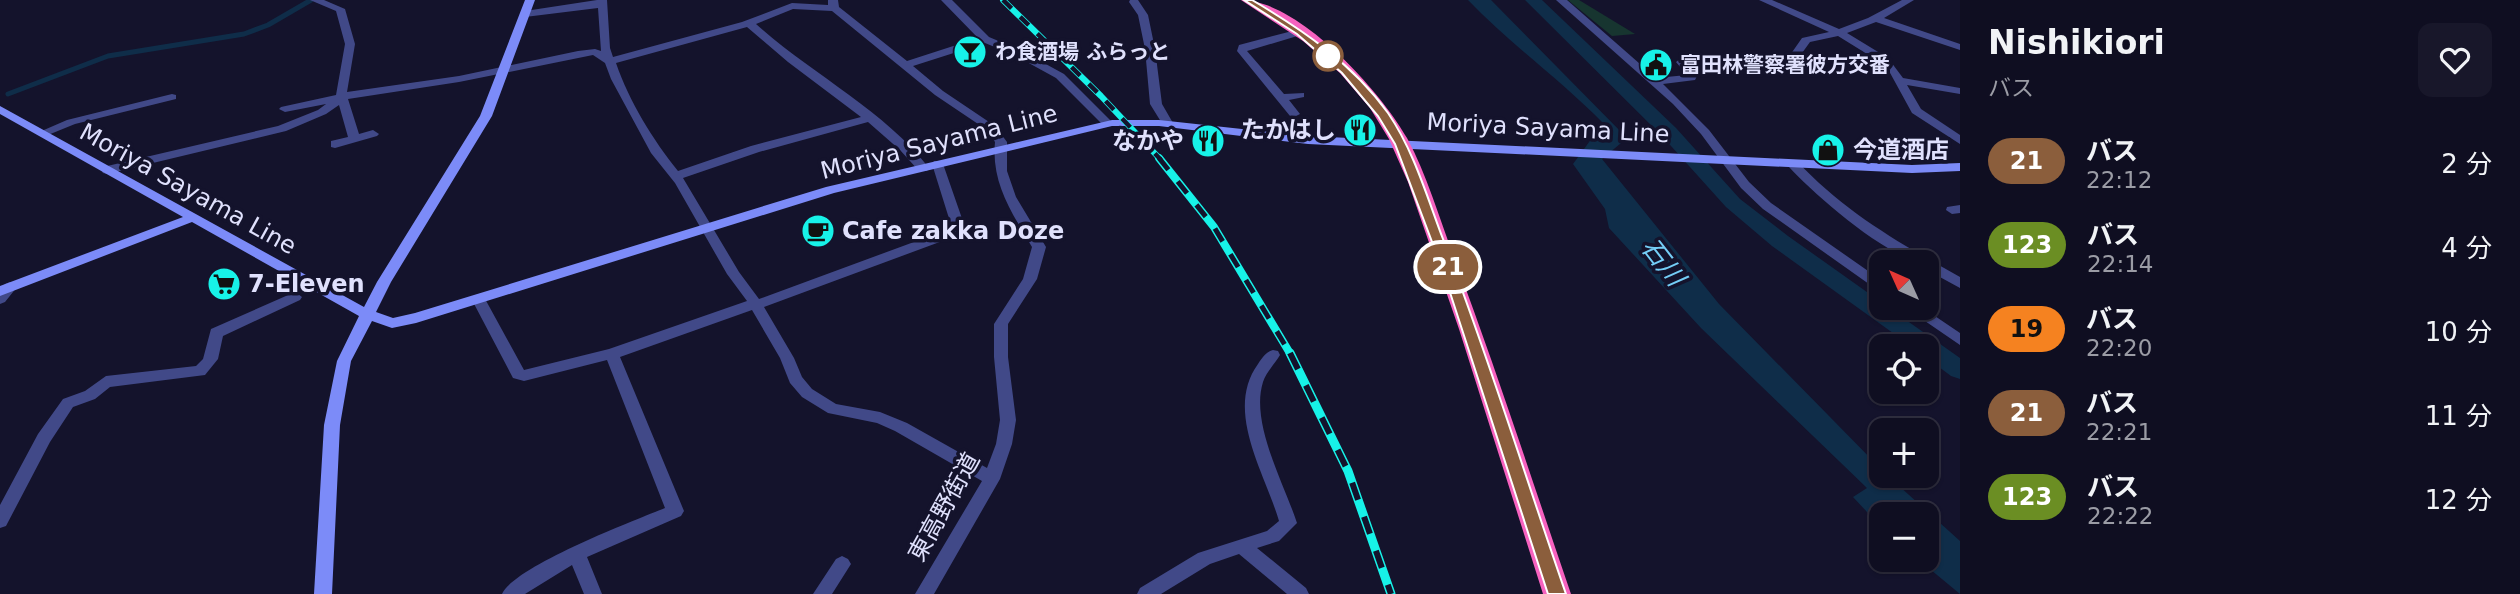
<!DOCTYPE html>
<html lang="ja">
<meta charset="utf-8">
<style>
:root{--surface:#0f0e21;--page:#18172a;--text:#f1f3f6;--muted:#9b9ca5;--line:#2f2e3f}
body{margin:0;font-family:"DejaVu Sans","Noto Sans JP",sans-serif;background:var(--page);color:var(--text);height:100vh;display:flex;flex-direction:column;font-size:26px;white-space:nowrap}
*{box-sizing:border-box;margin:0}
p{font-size:23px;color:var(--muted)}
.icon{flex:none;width:38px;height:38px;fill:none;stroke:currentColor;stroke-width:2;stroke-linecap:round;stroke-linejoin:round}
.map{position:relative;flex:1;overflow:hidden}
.details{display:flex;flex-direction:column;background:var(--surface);width:560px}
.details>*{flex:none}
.badge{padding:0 14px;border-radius:23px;font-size:24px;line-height:46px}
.needle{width:46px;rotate:315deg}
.buttons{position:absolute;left:1869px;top:250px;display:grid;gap:14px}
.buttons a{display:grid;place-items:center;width:70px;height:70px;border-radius:14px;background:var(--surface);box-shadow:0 2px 5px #0004,0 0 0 2px var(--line);font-size:35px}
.map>.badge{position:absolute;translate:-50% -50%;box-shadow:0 0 0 4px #fff}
.round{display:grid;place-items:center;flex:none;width:74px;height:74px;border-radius:14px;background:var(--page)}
.headline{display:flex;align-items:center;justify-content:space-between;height:119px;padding:0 28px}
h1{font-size:33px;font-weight:600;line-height:52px}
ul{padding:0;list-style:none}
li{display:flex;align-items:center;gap:21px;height:84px;padding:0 28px}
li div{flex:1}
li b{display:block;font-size:26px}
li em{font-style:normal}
li .badge{min-width:77px;font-weight:700;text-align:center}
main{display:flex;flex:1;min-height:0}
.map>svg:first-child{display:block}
.green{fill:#173530}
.water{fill:#0f2d49}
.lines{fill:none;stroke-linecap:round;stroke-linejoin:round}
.stream{stroke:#0f2d49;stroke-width:5}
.canal{fill:#0f2d49;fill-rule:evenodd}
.street{fill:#414988;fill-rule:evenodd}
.secondary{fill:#7c8bf8;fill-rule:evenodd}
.highway{fill:#f662bf;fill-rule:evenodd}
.rail-far2-casing{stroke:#17f2e8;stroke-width:6}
.rail-far1-casing{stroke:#17f2e8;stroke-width:8}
.rail-casing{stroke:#17f2e8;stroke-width:9}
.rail-far2{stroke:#14132c;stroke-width:4.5;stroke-dasharray:12;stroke-linecap:butt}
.rail-far1{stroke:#14132c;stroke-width:5;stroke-dasharray:15;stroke-linecap:butt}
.rail{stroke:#14132c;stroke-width:6;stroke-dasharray:18;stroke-linecap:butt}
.line{fill:#8b5e3c;stroke:#fff;stroke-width:2}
.stop-dot{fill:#fff;stroke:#8b5e3c;stroke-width:3.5}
.labels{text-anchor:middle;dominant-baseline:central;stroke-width:7;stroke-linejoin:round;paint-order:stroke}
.far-poi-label{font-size:21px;font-weight:bold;fill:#e0e1fd;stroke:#14132c;text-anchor:start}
.street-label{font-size:24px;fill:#e0e1fd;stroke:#14132c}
.poi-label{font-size:24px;font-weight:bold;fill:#e0e1fd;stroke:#14132c;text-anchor:start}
.water-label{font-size:26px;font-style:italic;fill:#74cef7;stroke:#14132c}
</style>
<main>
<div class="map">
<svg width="1960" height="594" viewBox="0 0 1960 594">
<rect width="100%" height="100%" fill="#14132c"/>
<path class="green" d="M 1568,0 L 1579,0 L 1635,34 L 1612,36 Z"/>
<path class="water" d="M 1468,0 L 1491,0 L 1627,138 L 1602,159 L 1719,304 L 1881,469 L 1881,476 L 1888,476 L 1960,541 L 1960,594 L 1919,560 L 1927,560 L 1927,514 L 1881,514 L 1881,527 L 1853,497 L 1867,488 L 1701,328 L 1609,228 L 1605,209 L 1573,164 L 1603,123 C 1560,79 1510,44 1468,0 Z"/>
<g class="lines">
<path class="stream" d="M 8,94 L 108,56 L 244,34 L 268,25 L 311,0"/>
<path class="canal" d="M 1525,0 L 1542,0 L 1676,128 L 1740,199 L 1788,236 L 1881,302 L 1881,308 L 1889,308 L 1960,358 L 1960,379 L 1951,376 L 1927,358 L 1927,346 L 1911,346 L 1772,246 L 1726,207 L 1662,136 Z"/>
<path class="street" d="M 310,0 L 324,0 L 345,9 L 355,44 L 347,92 L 459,76 L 578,51 L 595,49 L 601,51 L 598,8 L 525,17 L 520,14 L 525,11 L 597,0 L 607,0 L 610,48 L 613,57 L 742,22 L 792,3 L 828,5 L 828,0 L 838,0 L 839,7 L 907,61 L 978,38 L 941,0 L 952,0 L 989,37 L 1022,51 L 1064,74 L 1112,122 L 1112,126 L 1104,126 L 1056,78 L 1014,55 L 985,43 L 913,66 L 943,91 L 995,126 L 1007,142 L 1007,171 L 1016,197 L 1046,247 L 1037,279 L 1008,324 L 1008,357 L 1016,420 L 1012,444 L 1000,479 L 934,594 L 915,594 L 982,481 L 895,431 L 877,423 L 828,413 L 802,397 L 790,383 L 780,358 L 752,310 L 620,357 L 684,511 L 681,516 L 587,557 L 602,594 L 584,594 L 572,565 L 525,594 L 502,594 C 515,566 633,521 665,508 L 607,360 L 524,381 L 513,378 L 472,300 L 474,297 L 484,297 L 524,370 L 609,349 L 747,301 L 727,274 L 675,183 L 651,153 L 611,79 L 605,63 L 593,55 L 459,82 L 348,99 L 359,134 L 373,130 L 379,134 L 377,136 L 335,148 L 331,147 L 331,141 L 348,137 L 339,105 L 326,114 L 286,131 L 107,174 L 103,173 L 101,170 L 103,167 L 278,126 L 318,110 L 326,104 L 285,112 L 279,109 L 281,107 L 336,95 L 345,44 L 336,11 ZM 793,9 L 832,11 L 935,95 L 987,130 L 995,142 C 991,183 1012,213 1032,247 L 1023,279 L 994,324 L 994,357 L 1000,420 L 996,444 L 987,468 L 907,423 L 880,412 L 836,404 L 812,389 L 802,377 L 794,358 L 764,307 L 964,233 L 966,230 L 942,161 L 934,161 L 932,164 L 952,228 L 759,299 L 739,272 L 683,178 L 759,152 L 868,122 L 900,150 L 919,171 L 927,171 L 929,168 C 883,109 811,74 756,24 ZM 747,27 L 788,62 L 861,117 L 751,146 L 678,171 C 653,140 629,101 616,63 Z
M 1130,0 L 1138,0 L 1148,15 L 1155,49 L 1162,104 L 1173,123 L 1171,125 L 1163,125 L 1150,104 L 1145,49 L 1138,15 L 1129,2 Z
M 1556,0 L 1567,0 L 1656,78 L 1687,75 L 1676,62 L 1684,56 L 1692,56 L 1693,58 L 1688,63 L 1698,74 L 1695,80 L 1663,84 L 1709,130 L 1749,182 L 1771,203 L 1881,280 L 1881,291 L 1876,289 L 1763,209 L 1741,188 L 1701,134 L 1673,104 Z
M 1759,0 L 1772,0 L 1839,29 L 1868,18 L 1902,0 L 1914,0 L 1884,18 L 1960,44 L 1960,50 L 1876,22 L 1847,33 L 1888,58 L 1903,78 L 1960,88 L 1960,94 L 1907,85 L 1921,109 L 1960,135 L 1960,144 L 1912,113 L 1889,71 L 1880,62 L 1838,36 L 1810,42 L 1797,60 L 1789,60 L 1788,58 L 1802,38 L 1829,32 Z
M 1300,29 L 1304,30 L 1304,34 L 1247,51 L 1284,94 L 1304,93 L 1304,97 L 1289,100 L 1300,114 L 1294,117 L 1290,116 L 1237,51 L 1239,45 Z
M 172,94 L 176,95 L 176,99 L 75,124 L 43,137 L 37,133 L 67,120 Z
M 1793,160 L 1797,161 C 1844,212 1901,244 1960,277 L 1960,288 L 1927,270 L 1927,262 C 1890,262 1814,194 1789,167 L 1787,164 Z
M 1960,205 L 1960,213 L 1952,214 L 1946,210 L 1947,207 Z
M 10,282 L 17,287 L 5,302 L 0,304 L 0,290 L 5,284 Z
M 295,292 L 302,297 L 300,300 L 223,336 L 218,359 L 205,375 L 110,387 L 95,399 L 73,407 L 50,442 L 6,526 L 0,528 L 0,505 L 38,434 L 63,399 L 85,391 L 106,376 L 196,366 L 203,359 L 211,329 Z
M 1906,308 L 1923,308 L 1960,333 L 1960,345 Z
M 1273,350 L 1278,351 L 1280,355 C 1275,364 1266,372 1263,382 C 1250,423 1284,483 1297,523 L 1279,541 L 1257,548 L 1306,588 L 1309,594 L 1287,594 L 1239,554 L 1210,564 L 1161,594 L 1137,594 L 1140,588 L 1198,553 L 1267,531 L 1279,521 C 1265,473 1224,411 1258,364 C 1262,358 1266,352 1273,350 Z
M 842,556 L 848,559 L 851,564 L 832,594 L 813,594 L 836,559 Z"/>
<path class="secondary" d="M 525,0 L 535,0 L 492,116 L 391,282 L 376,312 L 393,318 L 415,313 L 826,187 L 1112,120 L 1159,120 L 1308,136 L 1912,165 L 1960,163 L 1960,171 L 1912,173 L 1308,144 L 1159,126 L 1112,126 L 834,193 L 416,323 L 392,328 L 372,321 L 351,361 L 340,425 L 332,594 L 314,594 L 324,425 L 337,361 L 359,316 L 192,222 L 0,296 L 0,286 L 183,217 L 0,114 L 0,106 L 364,307 L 377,282 L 480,116 Z"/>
<path class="highway" d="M 1241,0 C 1298,0 1380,90 1407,138 C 1428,177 1440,221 1456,262 C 1497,372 1533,483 1571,594 L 1543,594 L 1459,329 L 1408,182 L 1389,139 L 1370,108 L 1340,73 L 1303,41 Z"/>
<defs>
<path id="rail-far2" d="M 1003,0 L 1101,96 L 1161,160"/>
<path id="rail-far1" d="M 1159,158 L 1214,227 L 1291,355"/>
<path id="rail" d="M 1290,353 L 1348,471 L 1391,594"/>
</defs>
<use href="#rail-far2" class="rail-far2-casing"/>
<use href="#rail-far1" class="rail-far1-casing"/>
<use href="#rail" class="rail-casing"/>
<use href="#rail-far2" class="rail-far2"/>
<use href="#rail-far1" class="rail-far1"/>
<use href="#rail" class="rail"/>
</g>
<path class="line" d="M 1244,0 L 1252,0 C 1303,30 1353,64 1388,113 C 1414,151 1427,197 1443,239 C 1488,355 1525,476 1566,594 L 1548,594 L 1443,271 L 1395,144 L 1378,116 L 1342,73 L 1297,34 Z"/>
<defs>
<symbol id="bar-disc" viewBox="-11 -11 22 22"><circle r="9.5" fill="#17f2e8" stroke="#14132c"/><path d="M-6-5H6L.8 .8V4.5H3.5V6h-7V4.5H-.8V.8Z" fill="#111"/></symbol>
<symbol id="civic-disc" viewBox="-11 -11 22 22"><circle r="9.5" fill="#17f2e8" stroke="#14132c"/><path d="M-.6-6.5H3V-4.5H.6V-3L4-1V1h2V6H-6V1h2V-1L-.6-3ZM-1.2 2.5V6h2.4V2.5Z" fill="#111"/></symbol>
<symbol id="restaurant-disc" viewBox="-11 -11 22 22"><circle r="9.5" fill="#17f2e8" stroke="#14132c"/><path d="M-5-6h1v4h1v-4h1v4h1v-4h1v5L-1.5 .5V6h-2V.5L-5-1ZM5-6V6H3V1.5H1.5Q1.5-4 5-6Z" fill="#111"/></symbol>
<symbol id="shop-disc" viewBox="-11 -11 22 22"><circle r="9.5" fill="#17f2e8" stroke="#14132c"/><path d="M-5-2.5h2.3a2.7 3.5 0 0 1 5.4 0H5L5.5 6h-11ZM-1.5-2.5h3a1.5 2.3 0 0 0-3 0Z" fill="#111"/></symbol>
<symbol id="cafe-disc" viewBox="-11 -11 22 22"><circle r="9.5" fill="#17f2e8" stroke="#14132c"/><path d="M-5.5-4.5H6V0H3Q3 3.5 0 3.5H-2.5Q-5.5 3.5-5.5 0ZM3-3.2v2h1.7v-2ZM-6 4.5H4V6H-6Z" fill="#111"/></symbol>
<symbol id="supermarket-disc" viewBox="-11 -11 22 22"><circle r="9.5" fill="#17f2e8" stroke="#14132c"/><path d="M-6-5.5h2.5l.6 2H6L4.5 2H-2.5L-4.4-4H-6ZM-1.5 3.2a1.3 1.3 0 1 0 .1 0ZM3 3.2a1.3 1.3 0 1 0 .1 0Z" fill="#111"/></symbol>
</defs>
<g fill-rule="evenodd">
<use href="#bar-disc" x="951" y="33" width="38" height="38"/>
<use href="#civic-disc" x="1637" y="46" width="38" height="38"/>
<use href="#restaurant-disc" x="1341" y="111" width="38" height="38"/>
<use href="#restaurant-disc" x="1189" y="122" width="38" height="38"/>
<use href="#shop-disc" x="1809" y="131" width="38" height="38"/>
<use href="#cafe-disc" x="799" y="212" width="38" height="38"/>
<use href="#supermarket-disc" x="205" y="265" width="38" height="38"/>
</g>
<circle class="stop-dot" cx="1328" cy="56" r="14"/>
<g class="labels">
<g class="far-poi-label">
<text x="995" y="52">わ食酒場 ふらっと</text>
<text x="1680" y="65">富田林警察署彼方交番</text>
</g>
<g class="street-label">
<text transform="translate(1548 128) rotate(3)">Moriya Sayama Line</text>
<text transform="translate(939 142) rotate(-14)">Moriya Sayama Line</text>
<text transform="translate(188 189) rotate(29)">Moriya Sayama Line</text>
<text transform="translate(944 507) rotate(-61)">東高野街道</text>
</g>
<g class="poi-label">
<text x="1336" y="130" text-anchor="end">たかはし</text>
<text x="1184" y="141" text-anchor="end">なかや</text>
<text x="1853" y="150">今道酒店</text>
<text x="842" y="231">Cafe zakka Doze</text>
<text x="248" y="284">7-Eleven</text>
</g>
<g class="water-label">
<text transform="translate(1663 262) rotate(52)">石川</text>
</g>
</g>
</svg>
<div class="buttons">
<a><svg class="needle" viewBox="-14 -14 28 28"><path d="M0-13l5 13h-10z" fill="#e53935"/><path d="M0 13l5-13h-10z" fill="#9b9ca5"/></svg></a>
<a><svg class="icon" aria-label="locate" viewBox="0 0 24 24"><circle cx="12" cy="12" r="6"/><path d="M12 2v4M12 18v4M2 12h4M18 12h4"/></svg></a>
<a>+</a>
<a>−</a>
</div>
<b class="badge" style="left:1448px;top:267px;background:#8b5e3c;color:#fff">21</b>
</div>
<section class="details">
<div class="headline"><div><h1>Nishikiori</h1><p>バス</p></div><a class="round"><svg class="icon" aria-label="heart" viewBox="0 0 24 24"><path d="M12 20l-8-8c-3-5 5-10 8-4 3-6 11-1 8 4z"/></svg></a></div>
<ul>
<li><span class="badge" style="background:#8b5e3c;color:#fff">21</span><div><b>バス</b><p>22:12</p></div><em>2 分</em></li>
<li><span class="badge" style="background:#6b8e23;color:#fff">123</span><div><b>バス</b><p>22:14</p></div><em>4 分</em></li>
<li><span class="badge" style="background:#f58220;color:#111">19</span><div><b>バス</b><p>22:20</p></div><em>10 分</em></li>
<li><span class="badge" style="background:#8b5e3c;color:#fff">21</span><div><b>バス</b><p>22:21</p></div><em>11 分</em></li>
<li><span class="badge" style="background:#6b8e23;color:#fff">123</span><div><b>バス</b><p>22:22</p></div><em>12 分</em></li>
</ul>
</section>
</main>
